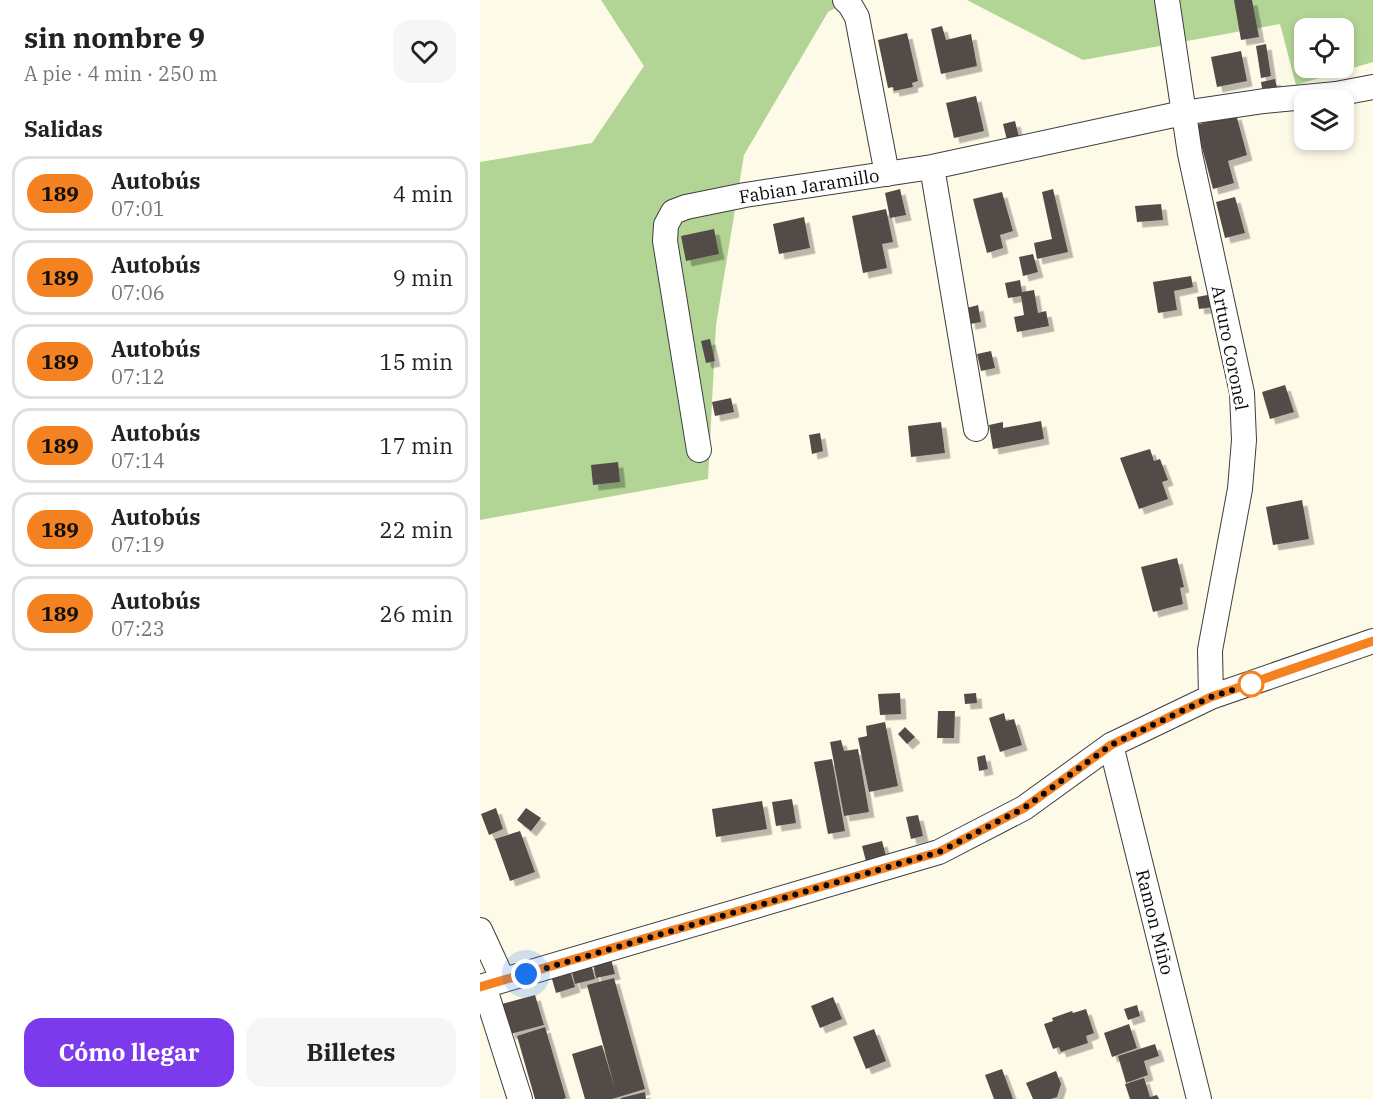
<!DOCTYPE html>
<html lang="es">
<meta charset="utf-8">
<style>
:root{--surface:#fff;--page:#f6f6f6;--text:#222;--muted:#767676;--line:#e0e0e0;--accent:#7c3aed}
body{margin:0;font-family:"IBM Plex Serif",serif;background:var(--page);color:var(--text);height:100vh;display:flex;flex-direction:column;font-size:22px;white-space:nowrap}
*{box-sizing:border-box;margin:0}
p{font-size:20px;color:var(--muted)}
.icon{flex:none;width:33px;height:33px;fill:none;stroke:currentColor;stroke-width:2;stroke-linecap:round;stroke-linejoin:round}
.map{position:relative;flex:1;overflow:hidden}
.sheet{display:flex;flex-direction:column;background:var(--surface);width:480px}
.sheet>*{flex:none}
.badge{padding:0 12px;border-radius:20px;font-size:21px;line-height:39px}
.buttons{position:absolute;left:814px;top:18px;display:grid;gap:12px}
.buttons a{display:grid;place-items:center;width:60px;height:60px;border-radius:12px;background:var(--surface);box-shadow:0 3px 9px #0003;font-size:30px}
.you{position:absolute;width:30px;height:30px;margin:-15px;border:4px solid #fff;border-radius:50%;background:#1a73e8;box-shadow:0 0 0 9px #1a73e833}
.map>.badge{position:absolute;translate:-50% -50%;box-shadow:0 0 0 3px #fff}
h2{padding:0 24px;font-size:22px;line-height:54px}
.round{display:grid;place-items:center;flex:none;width:63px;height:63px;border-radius:18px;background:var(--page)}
.summary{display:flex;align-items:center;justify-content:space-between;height:102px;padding:0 24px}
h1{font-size:28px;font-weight:700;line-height:45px}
.action{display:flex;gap:12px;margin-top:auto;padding:12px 24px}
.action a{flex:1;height:69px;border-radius:18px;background:var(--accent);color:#fff;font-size:24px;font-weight:700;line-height:69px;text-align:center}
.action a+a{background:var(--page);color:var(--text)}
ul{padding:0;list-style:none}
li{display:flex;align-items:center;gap:18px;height:75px;margin:0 12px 9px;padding:0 12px;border:3px solid var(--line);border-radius:18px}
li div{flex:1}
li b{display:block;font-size:22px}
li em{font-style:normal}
li .badge{min-width:66px;font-weight:700;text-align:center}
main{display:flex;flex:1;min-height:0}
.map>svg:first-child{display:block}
.forest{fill:#b2d595;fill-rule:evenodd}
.building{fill:#524b47;filter:url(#shadow)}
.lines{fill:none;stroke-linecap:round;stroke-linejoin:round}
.minor-casing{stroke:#3d3d3d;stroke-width:26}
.minor{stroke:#fff;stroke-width:24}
.line-casing{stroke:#fff;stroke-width:14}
.line{stroke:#f58220;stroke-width:9}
.walk{stroke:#0a0a0a;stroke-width:6;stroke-dasharray:0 10.8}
.stop-dot{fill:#fff;stroke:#f58220;stroke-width:3}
.labels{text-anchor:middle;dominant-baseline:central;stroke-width:6;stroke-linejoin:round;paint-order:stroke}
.street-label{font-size:18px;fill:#0a0a0a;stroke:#fff}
</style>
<main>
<section class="sheet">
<div class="summary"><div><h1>sin nombre 9</h1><p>A pie · 4 min · 250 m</p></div><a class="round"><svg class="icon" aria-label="heart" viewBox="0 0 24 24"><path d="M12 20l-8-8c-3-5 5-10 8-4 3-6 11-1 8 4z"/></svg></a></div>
<h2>Salidas</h2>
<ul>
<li><span class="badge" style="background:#f58220;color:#111">189</span><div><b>Autobús</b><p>07:01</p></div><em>4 min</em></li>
<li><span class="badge" style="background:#f58220;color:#111">189</span><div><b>Autobús</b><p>07:06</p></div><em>9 min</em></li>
<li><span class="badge" style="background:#f58220;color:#111">189</span><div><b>Autobús</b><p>07:12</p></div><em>15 min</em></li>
<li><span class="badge" style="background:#f58220;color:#111">189</span><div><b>Autobús</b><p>07:14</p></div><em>17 min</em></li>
<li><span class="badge" style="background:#f58220;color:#111">189</span><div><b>Autobús</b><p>07:19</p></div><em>22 min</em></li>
<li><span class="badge" style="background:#f58220;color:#111">189</span><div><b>Autobús</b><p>07:23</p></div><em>26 min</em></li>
</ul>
<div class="action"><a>Cómo llegar</a><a>Billetes</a></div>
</section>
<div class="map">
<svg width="893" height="1099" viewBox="0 0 893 1099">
<defs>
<filter id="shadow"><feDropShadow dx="5.5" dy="5.5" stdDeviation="0" flood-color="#0004"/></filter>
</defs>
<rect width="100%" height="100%" fill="#fefae8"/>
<path class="forest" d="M 121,0 L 371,0 L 348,12 L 264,155 L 236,325 L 228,479 L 0,520 L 0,162 L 112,143 L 164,66 Z
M 487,0 L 893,0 L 893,62 L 816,85 L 800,24 L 603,60 ZM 825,28 L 864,28 L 864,68 L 825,68 Z"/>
<path class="building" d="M 754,0 L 772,0 L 779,37 L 761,40 Z
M 462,26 L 466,40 L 491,34 L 497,66 L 461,74 L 451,29 Z
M 427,33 L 438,81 L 432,83 L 433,87 L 414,91 L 413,87 L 408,88 L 398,40 Z
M 786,44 L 791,76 L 781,78 L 776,46 Z
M 761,51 L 767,81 L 737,87 L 731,57 Z
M 795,79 L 798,91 L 783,94 L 781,82 Z
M 496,96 L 504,131 L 474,138 L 466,103 Z
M 756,114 L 767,155 L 748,161 L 754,183 L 733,189 L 716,125 Z
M 535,121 L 539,137 L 527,140 L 523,124 Z
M 420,189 L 426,215 L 410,218 L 405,193 Z
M 573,189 L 588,252 L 557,259 L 554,243 L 572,239 L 562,192 Z
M 522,192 L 533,231 L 520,235 L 523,248 L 507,253 L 493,199 Z
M 755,197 L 765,233 L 745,238 L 736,202 Z
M 681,204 L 683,220 L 657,222 L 655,206 Z
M 406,209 L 413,242 L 402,244 L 407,268 L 383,273 L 372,216 Z
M 324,217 L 330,248 L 299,254 L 293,224 Z
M 234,229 L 239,254 L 206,261 L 201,236 Z
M 553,254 L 558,272 L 543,276 L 539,257 Z
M 711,276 L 713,287 L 694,291 L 697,310 L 678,313 L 673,282 Z
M 540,280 L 542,292 L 554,290 L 558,313 L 566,311 L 569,326 L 537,332 L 534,317 L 544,315 L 541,296 L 528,298 L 525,283 Z
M 738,293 L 740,306 L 719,309 L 717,297 Z
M 498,305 L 501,322 L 490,324 L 487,308 Z
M 230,339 L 235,361 L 226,363 L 221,341 Z
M 511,351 L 515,368 L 501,371 L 497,354 Z
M 805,385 L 814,412 L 790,419 L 782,392 Z
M 251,398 L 254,412 L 235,416 L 232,402 Z
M 561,421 L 564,439 L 513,449 L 509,425 L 523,422 L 523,428 Z
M 461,422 L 465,453 L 431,457 L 428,426 Z
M 340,433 L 343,451 L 332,454 L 329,435 Z
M 670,449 L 674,461 L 680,459 L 688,480 L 682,482 L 688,499 L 659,509 L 640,458 Z
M 138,462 L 140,482 L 113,485 L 111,465 Z
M 822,500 L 829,539 L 793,545 L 786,507 Z
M 697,558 L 704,587 L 700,588 L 703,604 L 673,612 L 661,567 Z
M 420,693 L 421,714 L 400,715 L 398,694 Z
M 496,693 L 497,703 L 485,704 L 484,694 Z
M 458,711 L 475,711 L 474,738 L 457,738 Z
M 524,713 L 526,721 L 534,719 L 542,745 L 520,752 L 509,718 Z
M 405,722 L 418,786 L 389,792 L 378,738 L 387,736 L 386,726 Z
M 425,727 L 435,737 L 427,744 L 418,734 Z
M 361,740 L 364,751 L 378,749 L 389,812 L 364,816 L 350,742 Z
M 505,755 L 508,769 L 499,771 L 497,757 Z
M 352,759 L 365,831 L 348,834 L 334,762 Z
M 312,799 L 316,823 L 296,826 L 292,802 Z
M 282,801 L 287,829 L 236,837 L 232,809 Z
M 16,808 L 23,829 L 9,835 L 1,814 Z
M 46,808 L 61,818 L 51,831 L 37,820 Z
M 438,815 L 443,836 L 431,839 L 426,817 Z
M 40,831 L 55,872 L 30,881 L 15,839 Z
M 402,841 L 407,860 L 387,865 L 382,846 Z
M 131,959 L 135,974 L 116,978 L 113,963 Z
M 111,963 L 115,979 L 95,984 L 91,969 Z
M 89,967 L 95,987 L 76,993 L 70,972 Z
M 134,978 L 165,1089 L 132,1099 L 105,1099 L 92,1054 L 122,1045 L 135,1089 L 107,985 Z
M 55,995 L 64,1025 L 30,1034 L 22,1004 Z
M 353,997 L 362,1019 L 340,1028 L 331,1006 Z
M 657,1005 L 660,1016 L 648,1020 L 644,1009 Z
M 606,1009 L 614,1033 L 606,1036 L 608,1043 L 581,1052 L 579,1047 L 573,1049 L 564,1024 L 573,1021 L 572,1018 L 592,1011 L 593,1013 Z
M 649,1024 L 657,1048 L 632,1057 L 624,1033 Z
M 65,1027 L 86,1098 L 83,1099 L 55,1099 L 37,1036 Z
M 394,1029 L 406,1061 L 386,1069 L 373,1037 Z
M 675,1044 L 679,1056 L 664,1061 L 668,1075 L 646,1083 L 638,1056 Z
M 522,1069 L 533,1099 L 514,1099 L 505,1075 Z
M 576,1071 L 581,1084 L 577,1097 L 571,1099 L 553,1099 L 546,1083 Z
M 664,1078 L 670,1097 L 677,1095 L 679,1099 L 650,1099 L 645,1084 Z
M 165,1092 L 166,1099 L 141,1099 L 141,1098 Z"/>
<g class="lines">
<defs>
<path id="minor" d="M 365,0 L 370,5 L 377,17 L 407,174
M 687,0 L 710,154 L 762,393 L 764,440 L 760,489 L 730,650 L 731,697
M 452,167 L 496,429
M 219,450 L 185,241 L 186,225 L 193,212 L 206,207 L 265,195 L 452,167 L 703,113 L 784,101 L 856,94 L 893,87
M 631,745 L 719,1099
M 0,930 L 23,980
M 4,986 L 40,1099
M 0,987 L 459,852 L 544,808 L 631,745 L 731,697 L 893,641"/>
</defs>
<use href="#minor" class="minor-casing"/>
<use href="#minor" class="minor"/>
</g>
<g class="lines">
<defs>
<path id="line" d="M 0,987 L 459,852 L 544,808 L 631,745 L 731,697 L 893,641"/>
</defs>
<use href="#line" class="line-casing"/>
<use href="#line" class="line"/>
<path class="walk" d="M 46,974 L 459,852 L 544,808 L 631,745 L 731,697 L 771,684"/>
</g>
<circle class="stop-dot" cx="771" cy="684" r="12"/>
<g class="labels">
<g class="street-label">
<text transform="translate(329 186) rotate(-9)">Fabian Jaramillo</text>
<text transform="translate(750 348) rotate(79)">Arturo Coronel</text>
<text transform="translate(675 922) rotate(76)">Ramon Miño</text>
</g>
</g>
</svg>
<div class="buttons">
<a><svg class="icon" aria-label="locate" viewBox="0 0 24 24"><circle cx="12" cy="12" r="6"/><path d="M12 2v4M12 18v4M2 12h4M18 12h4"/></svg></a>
<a><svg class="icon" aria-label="layers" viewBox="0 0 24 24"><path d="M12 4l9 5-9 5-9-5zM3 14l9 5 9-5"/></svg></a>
</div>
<div class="you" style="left:46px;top:974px"></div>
</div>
</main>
